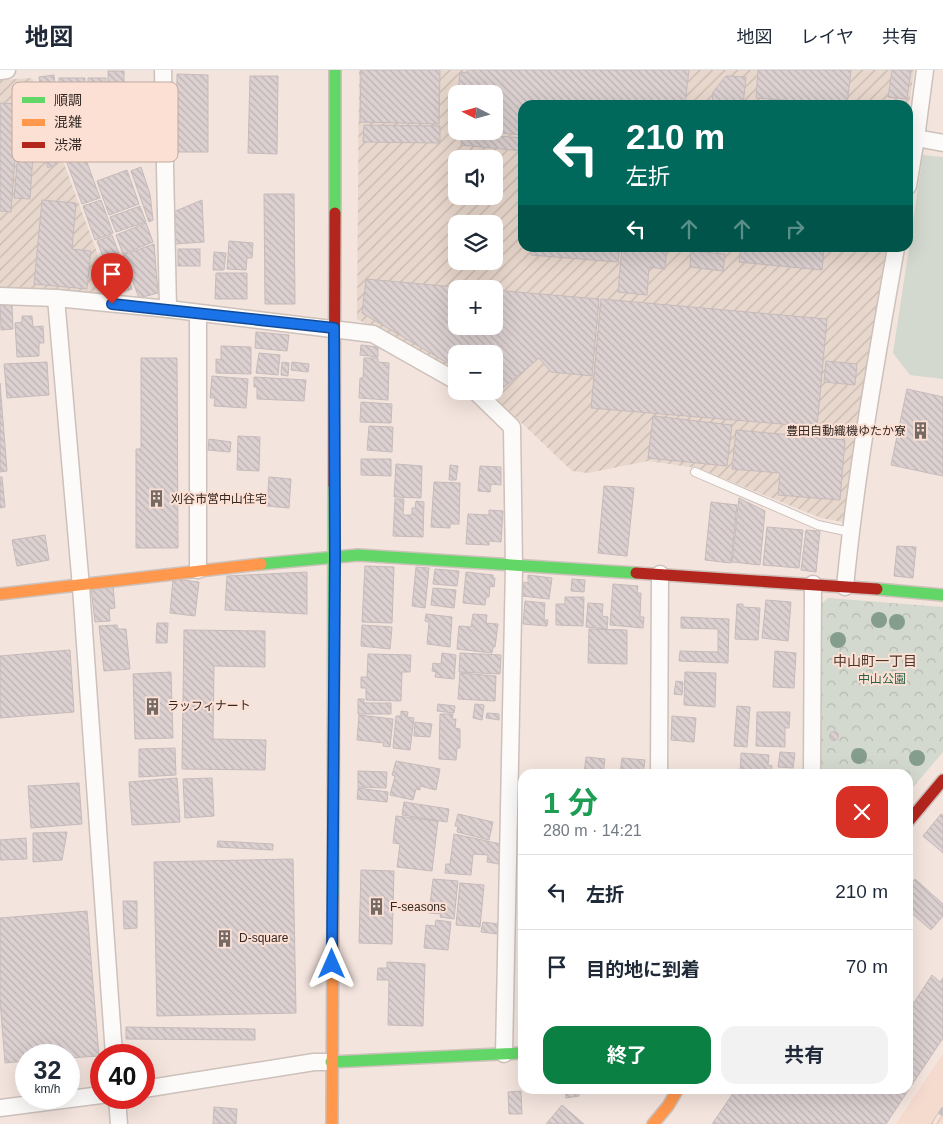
<!DOCTYPE html>
<html lang="ja">
<meta charset="utf-8">
<style>
:root{--surface:#fff;--page:#f2f2f3;--text:#1f2937;--muted:#747a83;--line:#e0e1e3;--accent:#0b8043}
body{margin:0;font-family:Arial,"Noto Sans JP",sans-serif;background:var(--page);color:var(--text);height:100vh;display:flex;flex-direction:column;font-size:19px;white-space:nowrap}
*{box-sizing:border-box;margin:0}
p{font-size:16px;color:var(--muted)}
.icon{flex:none;width:28px;height:28px;fill:none;stroke:currentColor;stroke-width:2;stroke-linecap:round;stroke-linejoin:round}
.map{position:relative;flex:1;overflow:hidden}
.side{position:absolute;left:518px;top:699px;width:395px;height:325px;display:flex;flex-direction:column;background:var(--surface);border-radius:15px;box-shadow:0 5px 20px #0002}
.side>*{flex:none}
.top-card{position:absolute;left:518px;top:30px;width:395px;height:152px;border-radius:15px;box-shadow:0 5px 20px #0002;background:#00695c;color:#fff;overflow:hidden}
.needle{width:32px;rotate:276deg}
.buttons{position:absolute;left:448px;top:15px;display:grid;gap:10px}
.buttons a{display:grid;place-items:center;width:55px;height:55px;border-radius:10px;background:var(--surface);box-shadow:0 5px 20px #0002;font-size:25px}
.speed{position:absolute;left:15px;top:974px;display:flex;gap:10px;font-size:25px;font-weight:700;text-align:center}
.speed>*{display:grid;place-content:center;width:65px;height:65px;border-radius:50%;background:var(--surface);box-shadow:0 5px 20px #0002;line-height:1}
.speed small{font-size:12px;font-weight:400}
.speed .limit{border:8px solid #d22;background:#fff;color:#111}
.pin{position:absolute;display:grid;place-items:center;width:42px;height:42px;color:#fff;margin:-51px -21px;border-radius:50% 50% 50% 0;rotate:-45deg;box-shadow:0 0 5px #0007}
.pin .icon{rotate:45deg}
.me{position:absolute;width:55px;margin:-28px;rotate:0deg;stroke-linejoin:round;filter:drop-shadow(0 0 4px #0008)}
.turn{display:flex;align-items:center;gap:18px;height:105px;padding:0 25px;font-size:22px}
.turn .icon{width:65px;height:65px;stroke-width:2.5}
.turn b{display:block;font-size:35px;line-height:42px}
.lanes{display:flex;align-items:center;height:48px;padding:0 25px;background:#0003;justify-content:center;gap:25px;direction:ltr}
.lanes .off{opacity:.35}
.round{display:grid;place-items:center;flex:none;width:52px;height:52px;border-radius:15px;background:var(--page)}
.head{display:flex;align-items:center;justify-content:space-between;height:85px;padding:0 25px}
h1{font-size:30px;font-weight:700;line-height:38px;color:#1e9e55}
.button{display:flex;gap:10px;margin-top:auto;padding:10px 25px}
.button a{flex:1;height:58px;border-radius:15px;background:var(--accent);color:#fff;font-size:20px;font-weight:700;line-height:58px;text-align:center}
.button a+a{background:var(--page);color:var(--text)}
ul{padding:0;list-style:none}
li{display:flex;align-items:center;gap:15px;height:75px;padding:0 25px;border-top:1px solid var(--line)}
li div{flex:1}
li b{display:block;font-size:19px}
li em{font-style:normal}
header{display:flex;align-items:center;gap:30px;box-sizing:border-box;height:70px;padding:0 25px;background:var(--surface);border-bottom:1px solid var(--line)}
header strong{font-size:24px}
nav{display:flex;gap:28px;margin-inline-start:auto;font-size:18px}
.map>svg:first-child{display:block}
.industrial{fill:url(#industrial-furrows);fill-rule:evenodd}
.built{fill:#f5dace}
.park{fill:url(#park-crowns)}
.pitch{fill:#d3d9ce}
.building{fill:url(#building-back-hatch);stroke:#c6bbbb}
.lines{fill:none;stroke-linecap:round;stroke-linejoin:round}
.lane-casing{stroke:#cdc1bb;stroke-width:10}
.street-casing{stroke:#cdc1bb;stroke-width:19}
.fast-casing{stroke:#cdc1bb;stroke-width:14}
.slow-casing{stroke:#cdc1bb;stroke-width:14}
.jam-casing{stroke:#cdc1bb;stroke-width:14}
.lane{stroke:#fdfbfa;stroke-width:8}
.street{stroke:#fdfbfa;stroke-width:16}
.fast{stroke:#63d668;stroke-width:11}
.slow{stroke:#ff974d;stroke-width:11}
.jam{stroke:#b3261e;stroke-width:11}
.rail-casing{stroke:#c5c1c0;stroke-width:5.5}
.rail{stroke:#fce0d4;stroke-width:4;stroke-dasharray:11;stroke-linecap:butt}
.tree{fill:#859d8c}
.route-casing{stroke:#114b97;stroke-width:12}
.route{stroke:#1a73e8;stroke-width:9}
.labels{text-anchor:middle;dominant-baseline:central;stroke-width:4;stroke-linejoin:round;paint-order:stroke}
.poi-label{font-size:12px;fill:#332824;stroke:#fce0d4;text-anchor:start}
.park-label{font-size:12px;fill:#2b6349;stroke:#fce0d4}
.neighbourhood-label{font-size:14px;fill:#4b362c;stroke:#fce0d4}
.key{fill:#fce0d4;stroke:#c0a99f;stroke-width:1}
.key-label{font-size:14px;fill:#332824}
</style>
<header>
<strong>地図</strong>
<nav><a>地図</a><a>レイヤ</a><a>共有</a></nav>
</header>
<div class="map">
<svg width="943" height="1054" viewBox="0 0 943 1054">
<defs>
<pattern id="industrial-furrows" width="10" height="10" patternUnits="userSpaceOnUse" patternTransform="scale(1.25)"><rect width="10" height="10" fill="#e8d7cc"/><path d="M-1 1l2-2M0 10L10 0M9 11l2-2" fill="none" stroke="#c7b9af"/></pattern>
<pattern id="park-crowns" width="20" height="18" patternUnits="userSpaceOnUse" patternTransform="scale(1.25)"><rect width="20" height="18" fill="#d3d9ce"/><path d="M2 6a3 3 0 1 1 6 0M12 15a3 3 0 1 1 6 0" fill="none" stroke="#b6bab1"/></pattern>
<pattern id="building-back-hatch" width="6" height="6" patternUnits="userSpaceOnUse" patternTransform="scale(1.25)"><rect width="6" height="6" fill="#dcd0d1"/><path d="M-1 5l2 2M0 0l6 6M5-1l2 2" fill="none" stroke="#bdb3b3"/></pattern>
</defs>
<rect width="100%" height="100%" fill="#f3e4dd"/>
<g class="industrial">
<path d="M359,0H914L908,42V35H522V178H886L843,452L821,448L697,398L648,391L588,403L572,401L488,321H494V284H456V301L357,249ZM456,24H494V61H456ZM456,89H494V126H456ZM456,154H494V191H456ZM456,219H494V256H456Z"/>
<path d="M32,8L114,228L55,220L0,218V10Z"/>
</g>
<path class="built" d="M943,984V1054H896Z"/>
<path class="park" d="M828,528L943,537V682L908,723V704H819L822,533Z"/>
<path class="pitch" d="M923,85L943,87V309L910,305L893,283Z"/>
<g class="building">
<path d="M361,0H440L439,54L360,52Z"/>
<path d="M467,0H689L685,35H522V65L479,61H494V24H458L460,2L466,3Z"/>
<path d="M758,0H851L847,35L756,28Z"/>
<path d="M892,0H911L907,29L888,27Z"/>
<rect x="108" y="1" width="16" height="30"/>
<path d="M177,4L208,5V82H176Z"/>
<path d="M54,5L57,34L43,35L39,7Z"/>
<path d="M250,6H278L277,84L248,83Z"/>
<path d="M726,6L746,7L743,35H712L713,22Z"/>
<path d="M59,8H85L84,72L59,71Z"/>
<path d="M88,8H106L105,26L88,25Z"/>
<path d="M0,33L19,34L11,142L0,141Z"/>
<path d="M364,55L440,56V73L363,72Z"/>
<path d="M462,63L522,68V81L461,75Z"/>
<path d="M52,80L57,94L48,98L43,84Z"/>
<path d="M18,83L33,85L30,129L14,128Z"/>
<path d="M84,84L100,128L82,134L66,90Z"/>
<path d="M141,97L150,124L153,150L149,152L131,101Z"/>
<path d="M127,100L139,134L109,145L97,111Z"/>
<path d="M264,124H294L295,234H265Z"/>
<path d="M42,130L76,133L72,179L91,181L87,219L34,214Z"/>
<path d="M101,130L113,163L95,170L83,136Z"/>
<path d="M202,130L204,172L175,174L171,143Z"/>
<path d="M140,136L146,152L116,162L110,147Z"/>
<path d="M146,153L153,172L123,184L116,165Z"/>
<path d="M112,165L132,219L117,224L97,171Z"/>
<path d="M229,171L253,173L252,188H247L246,200L227,199Z"/>
<path d="M154,174L158,223L139,228L123,185Z"/>
<path d="M532,178H620L618,192L531,185Z"/>
<path d="M622,178H667L665,199L649,197L647,225L618,222Z"/>
<path d="M741,178H824L822,200L739,192Z"/>
<rect x="178" y="179" width="22" height="17"/>
<path d="M691,181L725,184L723,201L690,197Z"/>
<path d="M214,182L226,183L224,200H213Z"/>
<path d="M216,203H247V229H215Z"/>
<path d="M366,209L478,219H456V256H494V220L599,229L592,306L551,302L539,288L497,323L494,321V284H456V298L362,243Z"/>
<path d="M601,229L827,249L817,357L591,338Z"/>
<path d="M0,235H12L13,259L1,260Z"/>
<path d="M22,246H32L33,257L43,256L44,273H39V286L17,287L15,253L22,252Z"/>
<path d="M256,262L289,265L287,281L255,278Z"/>
<path d="M361,275L378,277V287L360,285Z"/>
<path d="M221,276L251,277V304L216,303V289L221,290Z"/>
<path d="M259,283L280,285L278,305L256,303Z"/>
<path d="M141,288H177L178,478H136V379H141Z"/>
<path d="M364,288H378V292L389,293L388,330L359,328L360,308H363Z"/>
<path d="M826,291L857,294L855,315L824,312Z"/>
<path d="M47,292L49,325L7,328L4,294Z"/>
<path d="M282,292L289,293L288,306L281,305Z"/>
<path d="M292,292L309,294L308,302L291,300Z"/>
<path d="M212,306L248,309L246,338L214,336L215,328H210Z"/>
<path d="M254,307L306,310L304,331L257,329V317H254Z"/>
<path d="M0,313L7,401L0,402Z"/>
<path d="M907,319L943,327V406L891,395Z"/>
<path d="M361,332L392,334L391,353L360,352Z"/>
<path d="M653,346L732,355L727,396L648,388Z"/>
<path d="M369,356L393,357L392,382L367,380Z"/>
<path d="M736,360L845,370L840,430L778,425L780,403L732,399Z"/>
<path d="M238,366L260,367L259,401L237,400Z"/>
<path d="M209,369L231,372L230,382L208,380Z"/>
<path d="M361,389H391V406L361,405Z"/>
<path d="M396,394L422,396L421,428L394,427Z"/>
<path d="M450,395L458,396L456,410H449Z"/>
<path d="M480,396L501,397V415L491,414L490,422L478,421Z"/>
<path d="M0,407H2L5,437L0,438Z"/>
<path d="M269,407L291,409L289,438L267,436Z"/>
<path d="M434,412L460,413L459,454H450V458L431,457Z"/>
<path d="M604,416L634,418L627,486L598,483Z"/>
<path d="M739,428L765,441L760,495L732,492Z"/>
<path d="M395,429H404L403,445H412V438H415L416,431L424,432L423,467L393,466Z"/>
<path d="M711,432L737,435L731,493L705,490Z"/>
<path d="M489,440L503,441L501,472L489,471V475L466,474L468,444L489,445Z"/>
<path d="M767,457L803,460L799,498L763,495Z"/>
<path d="M806,460L820,461L816,502L801,500Z"/>
<path d="M45,465L49,490L17,496L12,470Z"/>
<path d="M897,476L916,477L913,508L894,506Z"/>
<path d="M365,496L394,497L392,553L362,552Z"/>
<path d="M416,497L429,498L425,538L412,536Z"/>
<path d="M435,499L459,501L457,516L433,514Z"/>
<path d="M307,502V544L225,540L227,506Z"/>
<path d="M466,502L493,505V508H495L494,517L490,516L489,527H486L485,535L463,533Z"/>
<path d="M528,505L552,508L549,529L522,526L524,512L528,513Z"/>
<path d="M173,509L199,512L195,546L170,543Z"/>
<path d="M572,509L585,510L584,522L571,521Z"/>
<path d="M613,514L638,516L637,523H641L640,547H644L643,558L610,555Z"/>
<path d="M113,516L115,538L109,539L110,551L95,552L91,518Z"/>
<path d="M433,518L456,520L454,538L431,535Z"/>
<path d="M565,527H584L583,556L556,555V534H565Z"/>
<path d="M766,530L791,532L788,571L762,568Z"/>
<path d="M525,531L545,533L544,550H548L547,556L523,554Z"/>
<path d="M588,533L603,534L602,546L608,547L607,559L586,557Z"/>
<path d="M737,534H743V537L760,538L758,570L735,569Z"/>
<path d="M426,544L452,547L450,577L427,574L429,552L425,551Z"/>
<path d="M473,544L487,545L486,553L498,554L495,577H493L492,583L457,579L459,556L471,557Z"/>
<path d="M681,547L729,549L728,593L679,591L680,581L718,582V559L681,558Z"/>
<path d="M157,553H168L167,573H156Z"/>
<path d="M117,555L118,559H126L130,599L104,601L99,556Z"/>
<path d="M362,555L392,557L390,579L361,576Z"/>
<path d="M589,559L627,560V594L588,593Z"/>
<path d="M184,560L265,561V597L214,596L213,669L266,670L265,700L182,699Z"/>
<path d="M70,580L74,642L0,648V586Z"/>
<path d="M775,581L796,583L794,618L773,617Z"/>
<path d="M442,583L456,585L454,609L435,607L436,602L432,601L433,593L441,594Z"/>
<path d="M460,583L501,585L500,604L459,602Z"/>
<path d="M368,584L411,585L410,602H402L401,631L366,630V618H361V607H367Z"/>
<path d="M171,602L173,668L135,669L133,604Z"/>
<path d="M685,602L716,603L715,637L684,635Z"/>
<path d="M460,603L496,606L495,631L458,629Z"/>
<path d="M676,611L683,612L682,625L674,624Z"/>
<path d="M358,629H364V633H391V644H358Z"/>
<path d="M438,634L455,636L454,643L437,641Z"/>
<path d="M475,634L484,635L482,650L473,648Z"/>
<path d="M737,636L750,637L747,677L734,676Z"/>
<path d="M401,641L408,642L407,647L414,648L410,680L393,678L396,646H401Z"/>
<path d="M757,642H790L789,658H785V677L756,676Z"/>
<path d="M487,643L499,644V650L486,648Z"/>
<path d="M440,644H453L452,649H456L455,658L460,659V678H457L456,690L439,689Z"/>
<path d="M359,645L393,649L390,677L383,676L384,673L357,670Z"/>
<path d="M672,646L696,648L694,672L671,670Z"/>
<path d="M415,652L432,654L430,667L414,666Z"/>
<circle cx="834" cy="666" r="4.5"/>
<path d="M175,678L176,705L139,707V679Z"/>
<path d="M780,682L795,683L793,698L778,697Z"/>
<path d="M741,683L769,685L768,695L772,696L771,704H740Z"/>
<path d="M586,687L605,689L603,704H584Z"/>
<path d="M622,688L645,690L643,704H620Z"/>
<path d="M396,691L440,699L436,720L420,716V720L416,719L413,730L390,725L395,706L392,705Z"/>
<path d="M358,701L387,702L386,718L358,717Z"/>
<path d="M177,708L180,752L132,755L129,712Z"/>
<path d="M212,708L214,746L185,748L183,709Z"/>
<path d="M79,713L82,754L31,758L28,716Z"/>
<path d="M358,718L388,722L387,732L357,729Z"/>
<path d="M404,732L449,739L447,752L402,745Z"/>
<path d="M458,744L493,752L489,770L457,762L458,756H455Z"/>
<path d="M941,744L943,745V783L923,766Z"/>
<path d="M396,746L438,751L432,801L397,797L400,774L393,773Z"/>
<path d="M67,762L62,790L33,792V763Z"/>
<path d="M454,764L501,774L499,794L487,792L488,785L473,784L471,805L445,803L446,794H450Z"/>
<path d="M26,768L27,789L0,790V770Z"/>
<path d="M218,771L273,774V780L217,777Z"/>
<path d="M293,789L296,943L157,946L154,792Z"/>
<path d="M361,800L394,801L392,874L359,873Z"/>
<path d="M433,809L458,811L454,849L440,847L441,844L429,843Z"/>
<path d="M915,809L943,834V846L931,860L908,840V818Z"/>
<path d="M460,813L484,815L480,857L456,855Z"/>
<path d="M123,831H137V858L124,859Z"/>
<path d="M87,841L99,986L69,988V985H26V991L5,993L0,930V848Z"/>
<path d="M436,850L451,852L448,880L424,878L426,855L435,856Z"/>
<path d="M483,852L498,854L497,864L481,862Z"/>
<path d="M387,892L425,894L423,956L388,955L389,910H377L378,898H387Z"/>
<path d="M932,905L940,912L943,908V968L886,1054H712L736,1019H908V936L913,934Z"/>
<path d="M126,957L255,959V970L126,969Z"/>
<path d="M565,1019H578L579,1026L566,1028Z"/>
<path d="M521,1021L522,1044H509L508,1022Z"/>
<path d="M562,1035L584,1054H546Z"/>
<path d="M214,1037L237,1039L236,1054H213Z"/>
</g>
<g class="lines">
<defs>
<path id="lane" d="M695,402L818,455L850,462"/>
<g id="street">
<path d="M163,0L168,239"/>
<path d="M0,1L7,0"/>
<path d="M916,68L943,73"/>
<path d="M908,116L916,68L925,0"/>
<path d="M0,226L56,228L168,239L373,264L456,311"/>
<path d="M56,228L81,517L114,985"/>
<path d="M475,321L512,357L514,496L504,984"/>
<path d="M198,500V243"/>
<path d="M845,517C856,403 876,290 896,178"/>
<path d="M659,704L660,504"/>
<path d="M812,704L813,514"/>
<path d="M144,1019L314,992H331"/>
<path d="M117,1028L119,1054"/>
<path d="M0,1038L101,1025"/>
</g>
<g id="fast">
<path d="M335,143V0"/>
<path d="M261,494L358,485L636,503"/>
<path d="M877,519L943,525"/>
<path d="M333,826L334,415"/>
<path d="M331,992L522,983"/>
</g>
<g id="slow">
<path d="M0,524L261,494"/>
<path d="M332,1054L333,826"/>
<path d="M653,1054L668,1036L678,1019"/>
</g>
<g id="jam">
<path d="M334,415L335,143"/>
<path d="M636,503L877,519"/>
<path d="M908,752L943,710"/>
</g>
</defs>
<use href="#lane" class="lane-casing"/>
<use href="#street" class="street-casing"/>
<use href="#fast" class="fast-casing"/>
<use href="#slow" class="slow-casing"/>
<use href="#jam" class="jam-casing"/>
<use href="#lane" class="lane"/>
<use href="#street" class="street"/>
<use href="#fast" class="fast"/>
<use href="#slow" class="slow"/>
<use href="#jam" class="jam"/>
<defs>
<path id="rail" d="M934,1054L943,1040"/>
</defs>
<use href="#rail" class="rail-casing"/>
<use href="#rail" class="rail"/>
</g>
<g class="tree">
<circle cx="879" cy="550" r="8"/>
<circle cx="897" cy="552" r="8"/>
<circle cx="838" cy="570" r="8"/>
<circle cx="859" cy="686" r="8"/>
<circle cx="917" cy="688" r="8"/>
</g>
<g class="lines">
<defs>
<path id="route" d="M112,234L334,258L335,486L332,894"/>
</defs>
<use href="#route" class="route-casing"/>
<use href="#route" class="route"/>
</g>
<defs>
<symbol id="building-bare" viewBox="-9 -9 18 18"><path d="M-4-6H4V6H1V3H-1V6H-4ZM-2.5-4.3h1.7v1.8h-1.7ZM.8-4.3h1.7v1.8H.8ZM-2.5-1h1.7V.8h-1.7ZM.8-1h1.7V.8H.8Z" fill="#766a65" stroke="#fce0d4" stroke-width="2.5" paint-order="stroke"/></symbol>
</defs>
<g fill-rule="evenodd">
<use href="#building-bare" x="908" y="348" width="25" height="25"/>
<use href="#building-bare" x="144" y="416" width="25" height="25"/>
<use href="#building-bare" x="140" y="624" width="25" height="25"/>
<use href="#building-bare" x="364" y="824" width="25" height="25"/>
<use href="#building-bare" x="212" y="856" width="25" height="25"/>
</g>
<g class="labels">
<g class="poi-label">
<text x="906" y="361" text-anchor="end">豊田自動織機ゆたか寮</text>
<text x="171" y="429">刈谷市営中山住宅</text>
<text x="167" y="636">ラッフィナート</text>
<text x="390" y="837">F-seasons</text>
<text x="239" y="868">D-square</text>
</g>
<g class="park-label">
<text x="882" y="609">中山公園</text>
</g>
<g class="neighbourhood-label">
<text x="875" y="591">中山町一丁目</text>
</g>
</g>
<rect x="12" y="12" width="166" height="80" rx="8" class="key"/>
<rect x="22" y="27" width="23" height="6" fill="#63d668"/>
<rect x="22" y="49" width="23" height="7" fill="#ff974d"/>
<rect x="22" y="72" width="23" height="6" fill="#b3261e"/>
<g class="key-label">
<text x="54" y="35">順調</text>
<text x="54" y="57">混雑</text>
<text x="54" y="80">渋滞</text>
</g>
</svg>
<div class="buttons">
<a><svg class="needle" viewBox="-14 -14 28 28"><path d="M0-13l5 13h-10z" fill="#e53935"/><path d="M0 13l5-13h-10z" fill="#747a83"/></svg></a>
<a><svg class="icon" aria-label="sound" viewBox="0 0 24 24"><path d="M4 9h4l5-4v14l-5-4H4zM17 9q2 3 0 6"/></svg></a>
<a><svg class="icon" aria-label="layers" viewBox="0 0 24 24"><path d="M12 4l9 5-9 5-9-5zM3 14l9 5 9-5"/></svg></a>
<a>+</a>
<a>−</a>
</div>
<div class="speed"><div>32<small>km/h</small></div><div class="limit">40</div></div>
<div class="pin" style="left:112px;top:234px;background:#d93025"><svg class="icon" aria-label="arrive" viewBox="0 0 24 24"><path d="M6 21V4h12l-3 4 3 4H6"/></svg></div>
<svg class="me" style="left:332px;top:894px" viewBox="-20 -20 40 40"><path d="M0-17L14 15 0 8-14 15z" fill="#1a73e8" stroke="#fff" stroke-width="4"/></svg>
<div class="top-card">
<div class="turn"><svg class="icon" aria-label="left" viewBox="0 0 24 24"><path d="M17 20v-9H6M10 6l-5 5 5 5"/></svg><div><b>210 m</b>左折</div></div>
<div class="lanes"><svg class="icon" aria-label="left" viewBox="0 0 24 24"><path d="M17 20v-9H6M10 6l-5 5 5 5"/></svg><svg class="icon off" aria-label="ahead" viewBox="0 0 24 24"><path d="M12 20V5M6 11l6-6 6 6"/></svg><svg class="icon off" aria-label="ahead" viewBox="0 0 24 24"><path d="M12 20V5M6 11l6-6 6 6"/></svg><svg class="icon off" aria-label="right" viewBox="0 0 24 24"><path d="M7 20v-9h11M14 6l5 5-5 5"/></svg></div>
</div>
<section class="side">
<div class="head"><div><h1>1 分</h1><p>280 m · 14:21</p></div><a class="round" style="background:#d93025;color:#fff"><svg class="icon" aria-label="close" viewBox="0 0 24 24"><path d="M6 6l12 12M18 6L6 18"/></svg></a></div>
<ul>
<li><svg class="icon" aria-label="left" viewBox="0 0 24 24"><path d="M17 20v-9H6M10 6l-5 5 5 5"/></svg><div><b>左折</b></div><em>210 m</em></li>
<li><svg class="icon" aria-label="arrive" viewBox="0 0 24 24"><path d="M6 21V4h12l-3 4 3 4H6"/></svg><div><b>目的地に到着</b></div><em>70 m</em></li>
</ul>
<div class="button"><a>終了</a><a>共有</a></div>
</section>
</div>
